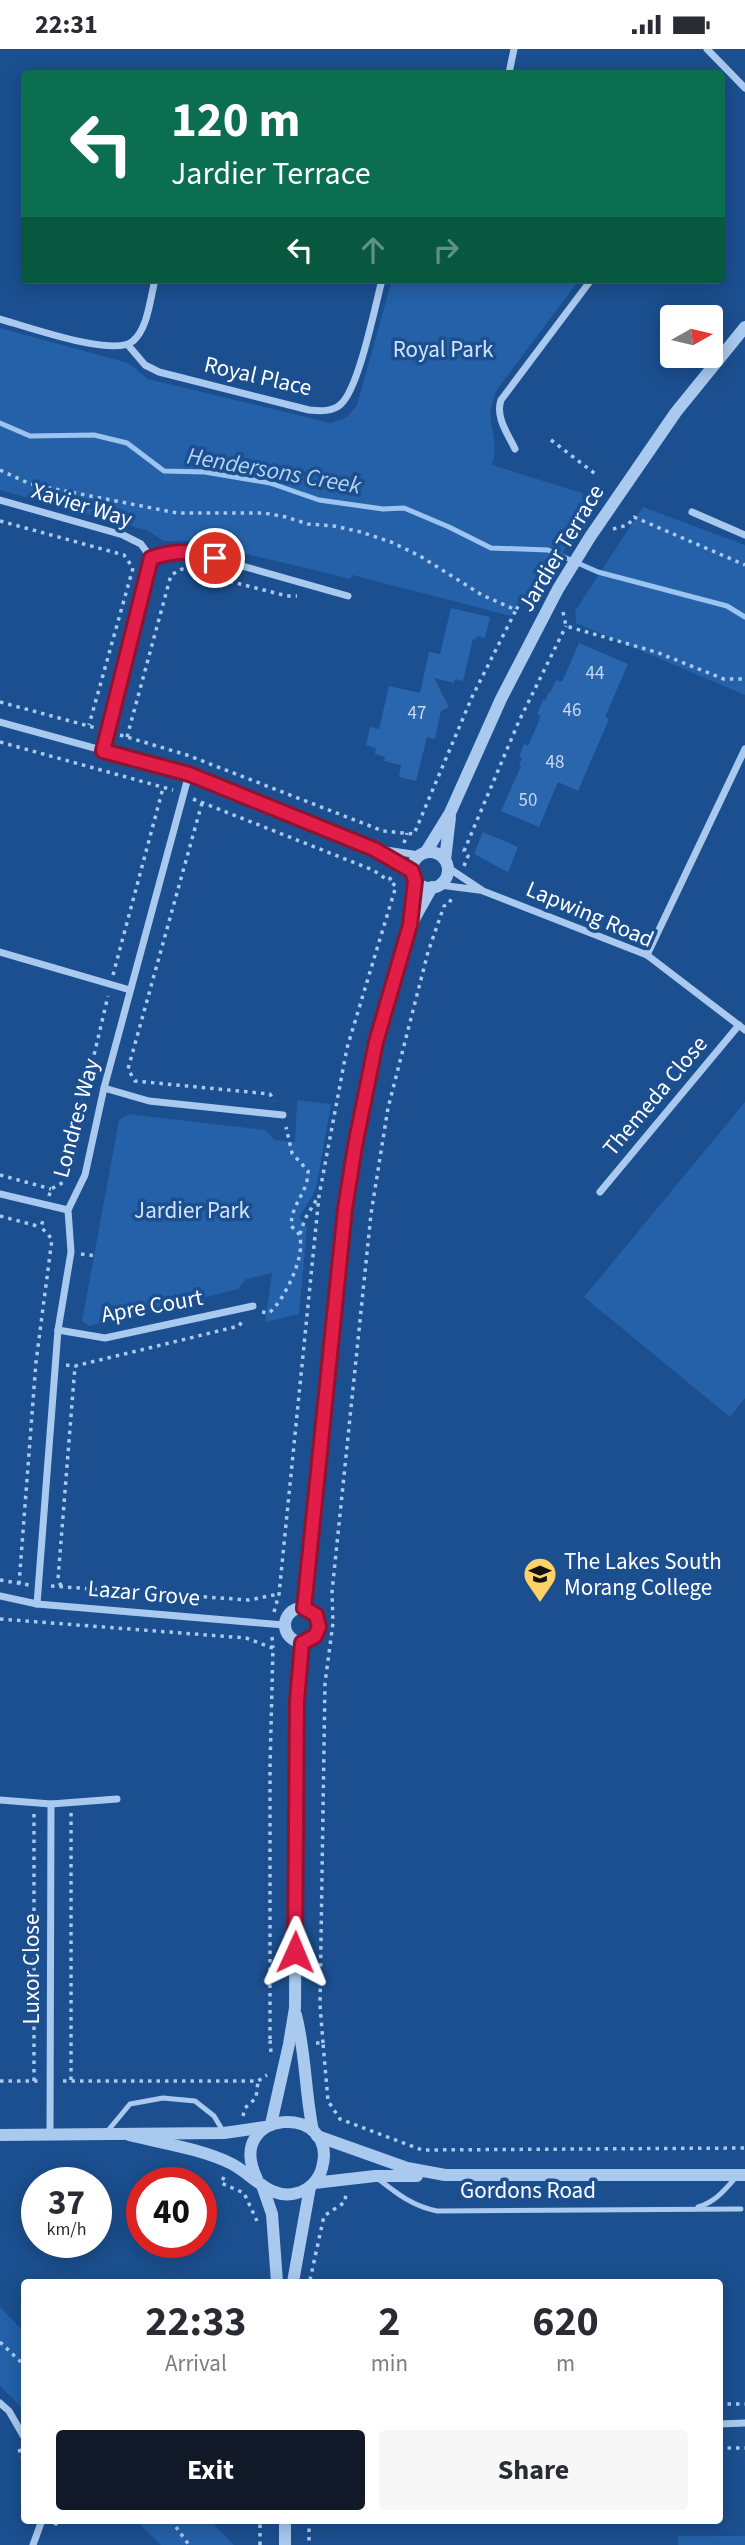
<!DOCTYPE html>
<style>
:root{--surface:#fff;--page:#f7f7f7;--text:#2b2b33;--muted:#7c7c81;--accent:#111827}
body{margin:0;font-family:"Source Sans 3",sans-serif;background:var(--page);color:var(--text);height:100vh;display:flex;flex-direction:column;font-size:26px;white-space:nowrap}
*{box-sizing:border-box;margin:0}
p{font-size:23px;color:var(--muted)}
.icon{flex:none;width:38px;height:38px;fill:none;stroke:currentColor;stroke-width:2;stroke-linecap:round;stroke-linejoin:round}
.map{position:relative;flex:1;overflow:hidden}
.side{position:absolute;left:21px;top:2230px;width:702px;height:245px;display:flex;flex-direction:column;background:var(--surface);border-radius:7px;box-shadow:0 4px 18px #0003}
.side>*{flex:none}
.guide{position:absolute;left:21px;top:21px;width:704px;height:214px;border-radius:7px;box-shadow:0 4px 18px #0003;background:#0b6e4f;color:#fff;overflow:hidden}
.needle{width:46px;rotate:82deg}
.controls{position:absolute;left:660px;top:256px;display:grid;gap:14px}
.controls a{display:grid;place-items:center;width:63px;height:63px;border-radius:7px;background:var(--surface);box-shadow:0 4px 18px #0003;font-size:35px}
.speed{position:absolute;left:21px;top:2118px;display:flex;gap:14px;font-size:35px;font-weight:700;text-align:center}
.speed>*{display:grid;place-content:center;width:91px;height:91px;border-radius:50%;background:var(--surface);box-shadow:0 4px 18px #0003;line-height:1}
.speed small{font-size:18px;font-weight:400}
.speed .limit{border:10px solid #d22;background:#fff;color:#111}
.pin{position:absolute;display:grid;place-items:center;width:60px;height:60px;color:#fff;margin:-30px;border:4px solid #fff;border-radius:50%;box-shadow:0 2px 7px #0007}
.me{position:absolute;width:77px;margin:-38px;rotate:1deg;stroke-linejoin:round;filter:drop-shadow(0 0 5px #0008)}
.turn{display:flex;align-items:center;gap:24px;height:147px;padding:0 35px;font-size:32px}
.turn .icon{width:91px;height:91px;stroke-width:2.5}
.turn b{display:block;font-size:49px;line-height:60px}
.lanes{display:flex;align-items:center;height:66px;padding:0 35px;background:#0003;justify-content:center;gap:35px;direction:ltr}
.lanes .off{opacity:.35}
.eta{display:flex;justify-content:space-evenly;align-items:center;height:119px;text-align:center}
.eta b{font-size:42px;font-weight:700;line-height:49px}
.primary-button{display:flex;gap:14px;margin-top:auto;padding:14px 35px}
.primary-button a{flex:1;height:80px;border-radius:7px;background:var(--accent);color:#fff;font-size:28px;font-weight:700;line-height:80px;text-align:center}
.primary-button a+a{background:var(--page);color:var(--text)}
.status{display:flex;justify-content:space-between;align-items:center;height:49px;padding:0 35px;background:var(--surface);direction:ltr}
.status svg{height:19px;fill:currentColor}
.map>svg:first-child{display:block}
.green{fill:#2461a8}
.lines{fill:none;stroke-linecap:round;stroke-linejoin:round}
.stream{stroke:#9cc4f0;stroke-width:5}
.building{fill:#2a66ad}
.path{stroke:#a9c9ee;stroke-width:3.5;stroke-dasharray:3.5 5;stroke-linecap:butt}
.service{stroke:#a9c9ee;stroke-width:5}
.minor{stroke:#a9c9ee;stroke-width:7}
.tertiary{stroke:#a9c9ee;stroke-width:12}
.route-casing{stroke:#92132f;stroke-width:18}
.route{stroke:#e11d48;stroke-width:12}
.labels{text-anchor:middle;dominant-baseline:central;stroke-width:7;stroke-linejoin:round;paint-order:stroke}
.number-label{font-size:19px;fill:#cad9ea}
.park-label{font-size:23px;fill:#cfe3fa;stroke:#1b4f8f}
.street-label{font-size:23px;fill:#fff;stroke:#1b4f8f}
.poi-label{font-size:23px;fill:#fff;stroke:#1b4f8f;text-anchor:start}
.water-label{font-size:24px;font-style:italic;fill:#b5d3f5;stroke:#1b4f8f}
</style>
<div class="status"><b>22:31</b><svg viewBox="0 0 49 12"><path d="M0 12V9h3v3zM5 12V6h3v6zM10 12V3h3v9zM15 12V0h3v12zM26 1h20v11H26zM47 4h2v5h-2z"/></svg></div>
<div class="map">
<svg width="745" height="2496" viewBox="0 0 745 2496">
<rect width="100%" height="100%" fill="#1b4f8f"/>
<g class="green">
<path d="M392,231H579L498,339C480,374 502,385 492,416L582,444L585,467L538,545L519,552L511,567L352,526L351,530L193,492H164L146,481L0,441V279L128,314L148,330L331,374L347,368L357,356Z"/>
<path d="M643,458L745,496V646L576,574L575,562Z"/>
<path d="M297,1051L331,1055L317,1134L313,1146L299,1168L307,1179L299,1265L265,1273L272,1224L246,1230L238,1240L89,1277L82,1272L119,1071L128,1065L265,1081L275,1091L295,1093Z"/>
<path d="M745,1053V1349L730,1368L584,1248Z"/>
<path d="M0,2258L24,2283V2361L0,2337Z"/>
<path d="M135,2471H210L234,2496H161Z"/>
<rect x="678" y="2487" width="67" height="9"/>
</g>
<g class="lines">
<path class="stream" d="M0,374L30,387L94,386L127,394L164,422L205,423L270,434L319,451L383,460L404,459L449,478L491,499L548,501L598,523L727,557L745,568"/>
</g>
<g class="building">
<path d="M451,559L490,568L485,589L477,587L476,590H473L463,632L455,630L454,634L434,629L449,658L441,662L435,690L427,688L416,732L399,728L401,716L384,712L385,708L375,705L376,699L366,696L370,678L379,680L389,637L420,644L429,603L440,605Z"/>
<path d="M579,594L628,615L605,668L609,670L578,742L558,733L539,778L501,762L521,717L519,716L522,709L519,708L524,695L528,697L539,672L540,666L537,665L543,651H545L549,643L550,644L556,631L562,633Z"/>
<path d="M483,783L518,798L508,823L474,805Z"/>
</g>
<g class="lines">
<g class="path">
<path d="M551,391L598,427"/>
<path d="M0,421L28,434L50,439L177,464H264L286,468L308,475L334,477L361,483L391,493L420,507L482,546L516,561L520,554L539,547"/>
<path d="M0,472L124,506L133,519L89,676"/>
<path d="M613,480L628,476L634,468L745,516"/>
<path d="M563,563L566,577L656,603L724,630H745"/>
<path d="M0,653L96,679"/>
<path d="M120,686L187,706L383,782L414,785L472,648L516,561"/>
<path d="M127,688L171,526L182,520L287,547H297"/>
<path d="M0,693L173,741"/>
<path d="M193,750L373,821L389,832"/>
<path d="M202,754L128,1020L135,1032L270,1045L274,1052"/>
<path d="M404,794L407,784"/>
<path d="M464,817L468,807L464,802L519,672L566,577"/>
<path d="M113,926L163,739"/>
<path d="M0,1126L51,1140"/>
<path d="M49,1147L51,1140L64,1133L108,947"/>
<path d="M0,1167L41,1178"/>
<path d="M300,1185L305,1170L318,1148"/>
<path d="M81,1205L97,1207"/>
<path d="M262,1263L269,1264C284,1252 307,1205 299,1186C298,1182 294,1180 291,1177C292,1152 308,1145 308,1122L292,1104L286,1078"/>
<path d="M66,1316L75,1317L239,1277L243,1271"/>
<path d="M0,1531L29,1536"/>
<path d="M19,1535L36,1313L52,1190L41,1178L44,1168"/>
<path d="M51,1537L249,1551L279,1545"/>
<path d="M61,1537L58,1530L75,1317"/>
<path d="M274,1563L279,1545L319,1147L347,999L396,837L389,832L393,824"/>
<path d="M0,1570L246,1589L273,1599L270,1718V1993"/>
<path d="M272,1588L273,1599"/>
<path d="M71,1764V2032"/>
<path d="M316,1994H323L328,2052L340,2070L422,2101L745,2099"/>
<path d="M323,1994L320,1956L325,1634L333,1574L332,1543L371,1165L388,1059L428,903L444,857L449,855L451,850"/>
<path d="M271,2003L270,1993H277"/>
<path d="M0,2032H38"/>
<path d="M34,2032V1764"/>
<path d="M63,2032H258L267,2026"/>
<path d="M243,2067L245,2059L256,2049L258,2032"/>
<path d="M224,2128L221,2134L244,2144L257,2172"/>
<path d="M310,2231L324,2167L345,2153L346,2143"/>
<path d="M0,2293L24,2316"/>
<path d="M719,2355H745"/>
<path d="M719,2399H745"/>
<path d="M19,2400L24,2413"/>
<path d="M171,2471L189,2496"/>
<path d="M309,2471V2496"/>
<path d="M54,2474L56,2475L62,2471"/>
<path d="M260,2496V2471"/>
</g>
<g class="service">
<path d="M106,2084L130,2055L163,2049L195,2052L214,2067L223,2082"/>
<path d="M377,2129C396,2144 412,2157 437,2162L741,2160"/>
<path d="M698,2158C715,2153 724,2142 736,2128"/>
</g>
<g class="minor">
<path d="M707,0L745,39"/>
<path d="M509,24L514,0"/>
<path d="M0,270C25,277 115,309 133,292C148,279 150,250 155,231"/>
<path d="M128,296L145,316L159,323L309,361C320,362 333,363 341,355C359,339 375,257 382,231"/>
<path d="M515,400C508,385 495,368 501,351L591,231"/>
<path d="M0,451L123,486L141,495L151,509L171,503L189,502L348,547"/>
<path d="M692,463L745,486"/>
<path d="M0,673L189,725L374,800L412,822"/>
<path d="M103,702L151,509"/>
<path d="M379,800L419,806"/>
<path d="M447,818L483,842L647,906L745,981"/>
<path d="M440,836L479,841"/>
<path d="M0,903L130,941"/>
<path d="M647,906L745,700"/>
<path d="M104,1039L149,1052L283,1066"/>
<path d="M600,1143L739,976"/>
<path d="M0,1145L68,1161"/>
<path d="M58,1281L105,1289L253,1257"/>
<path d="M0,1547L37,1555L284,1576"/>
<path d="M37,1555L58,1281L71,1203L68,1161L85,1126L104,1039L189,725"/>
<path d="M0,1751L51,1755L117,1750"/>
<path d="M50,2086L51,1755"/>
<path d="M0,2354L9,2362L24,2388"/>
<path d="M719,2375L745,2374"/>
<path d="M33,2496L42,2471"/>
</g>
<g class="tertiary">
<path d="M426,803L450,764L501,650L558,540L590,488L676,363L745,278"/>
<circle cx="430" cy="821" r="18"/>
<path d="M445,811L450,768"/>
<path d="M414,870L432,838"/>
<circle cx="302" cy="1576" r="17"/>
<path d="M304,1559L345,1160L355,1097L376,993L410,876L415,832"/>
<path d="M296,1966C306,2005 305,2044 313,2082"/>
<path d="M271,2075L289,1995L295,1959L297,1652L302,1594"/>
<path d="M0,2086L224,2084L265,2078"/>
<path d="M129,2086C161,2094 203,2100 232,2115C253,2126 271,2152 297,2144C309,2141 319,2131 322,2119C340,2053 222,2059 257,2130"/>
<path d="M317,2087L407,2119L445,2126H745"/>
<path d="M314,2134L375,2127H417"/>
<path d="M262,2136L272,2165L277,2233"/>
<path d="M293,2233L310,2138"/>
<path d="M285,2471V2496"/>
</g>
</g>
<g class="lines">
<defs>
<path id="route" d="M215,509C189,501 177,501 151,509L103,702L189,725L374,800L412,822L415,832L410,876L376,993L355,1097L345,1160L304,1559L316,1566L319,1578L315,1587L302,1594L297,1652L295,1903"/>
</defs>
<use href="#route" class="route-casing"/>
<use href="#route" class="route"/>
</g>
<defs>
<symbol id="school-pin" viewBox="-11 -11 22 30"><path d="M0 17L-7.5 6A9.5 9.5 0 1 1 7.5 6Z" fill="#ffd166" stroke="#1b4f8f"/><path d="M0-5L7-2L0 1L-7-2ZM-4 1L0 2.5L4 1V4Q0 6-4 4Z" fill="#111"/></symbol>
</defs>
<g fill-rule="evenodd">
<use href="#school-pin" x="521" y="1506" width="38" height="52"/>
</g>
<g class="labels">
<g class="number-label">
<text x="595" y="624">44</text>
<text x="572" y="661">46</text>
<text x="417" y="664">47</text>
<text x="555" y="713">48</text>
<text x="528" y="751">50</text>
</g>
<g class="park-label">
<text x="443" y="300">Royal Park</text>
<text x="192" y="1161">Jardier Park</text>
</g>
<g class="street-label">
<text transform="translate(258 327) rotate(13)">Royal Place</text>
<text transform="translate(82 456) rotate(17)">Xavier Way</text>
<text transform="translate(561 499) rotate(-59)">Jardier Terrace</text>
<text transform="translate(590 865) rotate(23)">Lapwing Road</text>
<text transform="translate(655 1047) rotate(-50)">Themeda Close</text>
<text transform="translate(76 1069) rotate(-75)">Londres Way</text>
<text transform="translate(152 1257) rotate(-10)">Apre Court</text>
<text transform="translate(144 1544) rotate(5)">Lazar Grove</text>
<text transform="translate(31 1920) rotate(-90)">Luxor Close</text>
<text x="528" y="2141">Gordons Road</text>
</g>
<g class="poi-label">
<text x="564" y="1512">The Lakes South<tspan x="564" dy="26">Morang College</tspan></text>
</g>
<g class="water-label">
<text transform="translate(274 422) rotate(10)">Hendersons Creek</text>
</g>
</g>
</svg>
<div class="controls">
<a><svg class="needle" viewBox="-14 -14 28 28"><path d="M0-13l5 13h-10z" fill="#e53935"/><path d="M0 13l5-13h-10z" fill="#7c7c81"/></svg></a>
</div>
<div class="speed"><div>37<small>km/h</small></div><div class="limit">40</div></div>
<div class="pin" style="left:215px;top:509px;background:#d93025"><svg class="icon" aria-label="arrive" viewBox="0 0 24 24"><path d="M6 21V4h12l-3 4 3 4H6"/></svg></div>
<svg class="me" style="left:295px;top:1903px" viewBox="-20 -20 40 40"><path d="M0-17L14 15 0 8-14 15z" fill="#e11d48" stroke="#fff" stroke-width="4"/></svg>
<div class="guide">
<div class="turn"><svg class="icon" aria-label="left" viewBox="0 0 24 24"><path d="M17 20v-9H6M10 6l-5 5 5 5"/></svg><div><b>120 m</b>Jardier Terrace</div></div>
<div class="lanes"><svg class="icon" aria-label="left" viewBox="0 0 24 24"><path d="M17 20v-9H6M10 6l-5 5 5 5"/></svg><svg class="icon off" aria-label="ahead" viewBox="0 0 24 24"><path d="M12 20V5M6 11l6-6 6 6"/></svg><svg class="icon off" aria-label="right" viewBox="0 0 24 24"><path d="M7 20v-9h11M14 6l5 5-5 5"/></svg></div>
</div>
<section class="side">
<div class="eta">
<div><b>22:33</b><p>Arrival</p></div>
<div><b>2</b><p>min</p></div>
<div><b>620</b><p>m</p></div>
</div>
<div class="primary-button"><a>Exit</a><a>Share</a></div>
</section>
</div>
